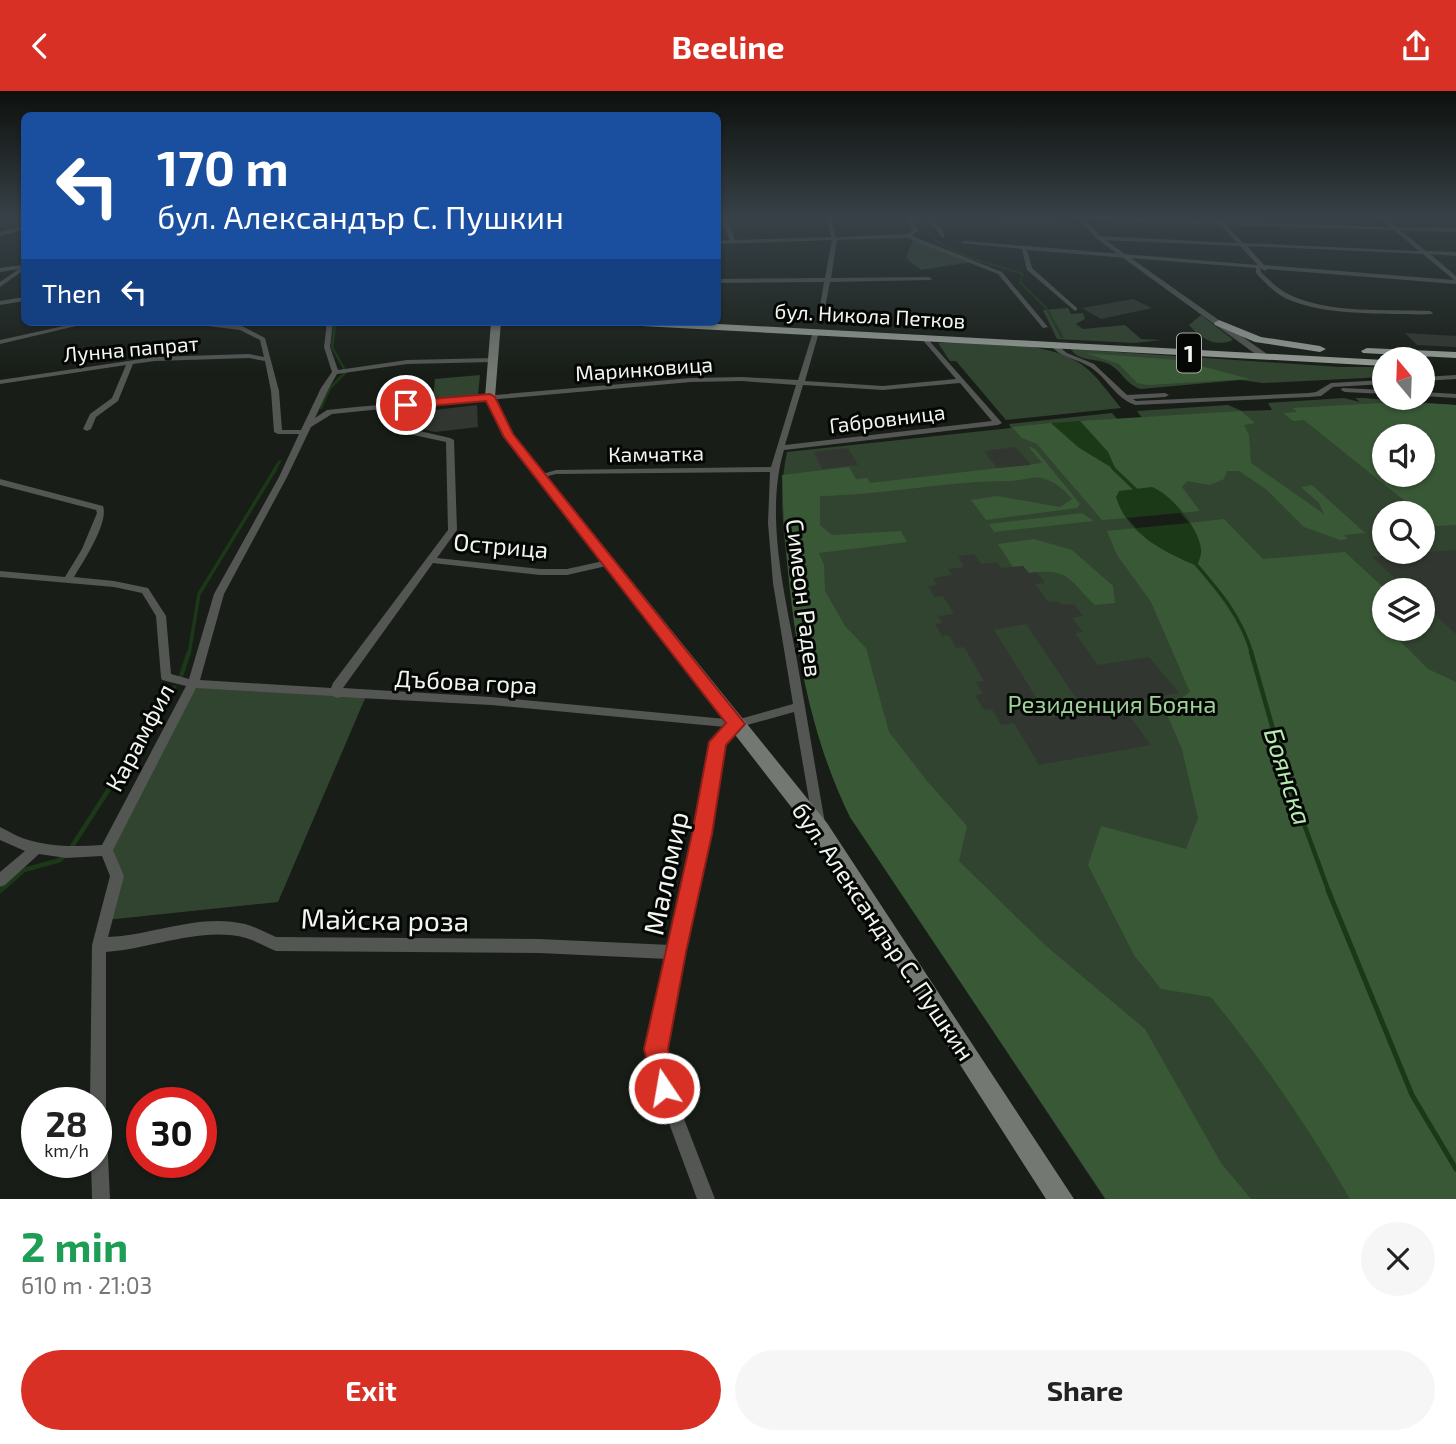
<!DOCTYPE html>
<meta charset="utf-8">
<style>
:root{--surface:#fff;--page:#f6f6f6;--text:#222;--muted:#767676;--accent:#d93025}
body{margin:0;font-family:"Exo 2",sans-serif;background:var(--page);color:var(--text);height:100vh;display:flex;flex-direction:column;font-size:26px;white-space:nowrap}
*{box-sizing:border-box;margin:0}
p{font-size:23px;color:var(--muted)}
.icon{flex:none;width:38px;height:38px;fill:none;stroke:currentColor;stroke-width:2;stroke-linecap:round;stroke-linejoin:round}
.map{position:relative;height:1108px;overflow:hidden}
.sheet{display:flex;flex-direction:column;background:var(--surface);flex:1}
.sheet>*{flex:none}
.banner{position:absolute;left:21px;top:21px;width:700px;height:214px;border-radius:10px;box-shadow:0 2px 5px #0004;background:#1a4fa0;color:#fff;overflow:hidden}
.needle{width:46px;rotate:341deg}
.tools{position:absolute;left:1372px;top:256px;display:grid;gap:14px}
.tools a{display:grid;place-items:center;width:63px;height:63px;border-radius:50%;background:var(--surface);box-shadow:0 2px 5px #0004;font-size:35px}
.speed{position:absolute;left:21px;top:996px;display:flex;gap:14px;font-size:35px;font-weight:700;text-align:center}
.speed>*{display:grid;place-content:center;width:91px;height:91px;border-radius:50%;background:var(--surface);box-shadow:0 2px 5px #0004;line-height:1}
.speed small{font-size:18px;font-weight:400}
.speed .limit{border:10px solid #d22;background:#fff;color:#111}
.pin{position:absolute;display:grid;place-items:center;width:60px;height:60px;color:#fff;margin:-30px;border:4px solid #fff;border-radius:50%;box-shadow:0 2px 7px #0007}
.me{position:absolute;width:77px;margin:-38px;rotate:348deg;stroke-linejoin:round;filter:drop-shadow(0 0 5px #0008)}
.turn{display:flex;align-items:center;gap:24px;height:147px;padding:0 21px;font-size:32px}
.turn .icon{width:91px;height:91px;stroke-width:2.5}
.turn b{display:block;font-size:49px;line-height:60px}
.then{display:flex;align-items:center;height:66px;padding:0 21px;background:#0003;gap:14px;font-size:26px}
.round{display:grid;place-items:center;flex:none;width:74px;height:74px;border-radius:37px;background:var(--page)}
.overview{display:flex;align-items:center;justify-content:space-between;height:119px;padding:0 21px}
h1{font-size:42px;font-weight:700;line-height:52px;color:#1e9e55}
.action{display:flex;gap:14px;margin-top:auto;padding:14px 21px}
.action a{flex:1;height:80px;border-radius:42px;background:var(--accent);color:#fff;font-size:28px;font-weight:700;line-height:80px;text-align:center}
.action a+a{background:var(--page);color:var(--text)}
header{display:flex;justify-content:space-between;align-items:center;height:91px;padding:0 21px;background:var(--accent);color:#fff;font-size:32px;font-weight:700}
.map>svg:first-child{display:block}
.green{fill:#31442f;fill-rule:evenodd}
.forest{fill:#395936;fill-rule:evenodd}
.water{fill:#1b3917}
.pier{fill:#181e17}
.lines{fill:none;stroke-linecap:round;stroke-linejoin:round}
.stream-far4{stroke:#1b3917;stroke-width:2}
.stream-far3{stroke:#1b3917;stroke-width:2.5}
.stream-far2{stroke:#1b3917;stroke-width:3.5}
.stream-far1{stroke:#1b3917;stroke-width:4.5}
.stream{stroke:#1b3917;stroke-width:5}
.building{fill:#313730;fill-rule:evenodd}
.minor{fill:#535653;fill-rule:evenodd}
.tertiary{fill:#535653;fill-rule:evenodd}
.secondary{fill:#737872;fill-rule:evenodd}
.trunk{fill:#969d95;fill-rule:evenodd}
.route{fill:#d93025;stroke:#8d1f18;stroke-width:2}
.labels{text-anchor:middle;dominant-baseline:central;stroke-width:6;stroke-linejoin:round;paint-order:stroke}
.far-street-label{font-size:21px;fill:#f2f6f1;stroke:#050705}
.shield{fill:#050705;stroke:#abaeaa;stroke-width:2}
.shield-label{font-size:23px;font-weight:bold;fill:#f2f6f1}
.street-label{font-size:24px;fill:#f2f6f1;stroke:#050705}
.park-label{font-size:24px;fill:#9ed298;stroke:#050705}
.water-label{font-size:26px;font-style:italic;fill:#b5eaaf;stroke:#050705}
.near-street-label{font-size:28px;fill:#f2f6f1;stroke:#050705}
</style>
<header><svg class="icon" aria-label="back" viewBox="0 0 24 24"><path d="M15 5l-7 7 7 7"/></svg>Beeline<svg class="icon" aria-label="share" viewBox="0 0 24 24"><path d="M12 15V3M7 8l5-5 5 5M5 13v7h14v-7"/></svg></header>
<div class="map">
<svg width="1456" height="1108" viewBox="0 0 1456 1108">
<rect width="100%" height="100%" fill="#181e17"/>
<g class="green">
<path d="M913,148L972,171L921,179L906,167Z"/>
<path d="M1068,217L1071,223L1083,222L1085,228L1076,233L1083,238L1125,234L1141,248L1162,249L1134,252L1057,248L1043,219Z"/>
<path d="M1201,224L1231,247L1233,249C1214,257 1201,247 1189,234Z"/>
<path d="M954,251C994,254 1047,250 1081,273C1097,284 1109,303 1121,317L1006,329L956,270H950L938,252Z"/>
<path d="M1071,258L1340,276H1384V286L1263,292L1240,289L1141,298C1126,294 1122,280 1109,273C1097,267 1078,271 1071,258Z"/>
<path d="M480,284L478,304L433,308L435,288Z"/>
<path d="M1344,307L1360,311L1355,307H1363L1456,314V1108H1105L850,726C812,648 803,584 791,499C785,454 777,406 787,361L1011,337L1009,333L1112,322L1118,329L1142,327L1137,320L1228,314L1242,320L1272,319L1268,312ZM1384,345H1423V383H1384ZM1384,422H1423V460H1384ZM1384,499H1423V537H1384Z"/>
<path d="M193,593L366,605L278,811L106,829L117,785L106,759Z"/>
</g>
<g class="forest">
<path d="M1085,262L1178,269L1250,288L1147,294L1137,292L1119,273Z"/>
<path d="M1400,311L1456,314V434L1436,435L1304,329L1293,330L1283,322L1297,321L1293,317ZM1384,345H1423V383H1384Z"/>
<path d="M1241,320L1255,332L1244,334L1249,344L1251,372L1324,423L1319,412L1301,396L1312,394L1365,442L1344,444L1348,448L1340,449L1304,436L1267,399L1239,380H1227L1224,388L1210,394L1187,390L1182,396L1200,420L1180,422L1164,403L1116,406L1127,427L1102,429L1037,353L1022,347L1012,336L1051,332L1078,356L1115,379L1108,361L1080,330Z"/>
<path d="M1028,355L1035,358L1080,413L1077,417L986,429L971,409L997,405L1060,416L1072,408C1064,398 1055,391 1042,387C1032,385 1020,390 1010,390C945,390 884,404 820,405V434L832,444L901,440L907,451L819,462L824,474L825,500L845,535L866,557L889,641L927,690L967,735L959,770L1046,855L1145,938L1221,1072L1251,1108H1106L850,726C799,621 786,499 782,384L849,376L856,388L867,387L870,392L1042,372Z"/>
<path d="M1082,422L1094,430L994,441L989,433Z"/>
<path d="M1224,428L1263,468L1345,461L1386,499L1384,537H1407L1399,538L1396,546L1428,578L1456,591V1108H1350C1309,1037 1263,970 1211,906L1161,898L1134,864L1088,774L1101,735L1186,758L1198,727L1182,658L1165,619L1190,601L1151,511L1117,464L1107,440L1136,437L1148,449L1197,445L1189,432Z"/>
<path d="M1034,448L1072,459L1113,495L1115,512L1095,514C1067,487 1069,477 1029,482L1023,475L1013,476L998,453Z"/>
</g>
<g class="water">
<path d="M1080,330L1108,361L1116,379L1078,356L1051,332Z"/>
<path d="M1152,396C1171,403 1199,437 1201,458C1202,463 1199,470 1197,475C1164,461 1127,443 1116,406L1119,400Z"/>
</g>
<path class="pier" d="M1180,422L1189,432L1136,437L1127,427Z"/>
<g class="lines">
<g class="stream-far4">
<path d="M918,126C932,163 988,171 1023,183L1020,191L1047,218L1057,237"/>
<path d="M335,237L336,231"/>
</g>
<g class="stream-far3">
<path d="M1056,235L1062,246"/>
<path d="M321,317L330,297L346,281L332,256L335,235"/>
<path d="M1112,376L1115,379"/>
<path d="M274,379L280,370"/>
</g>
<g class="stream-far2">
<path d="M1113,377L1137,400"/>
<path d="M1194,471C1219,500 1241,525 1252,563"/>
<path d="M189,563L199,503L276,377"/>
</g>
<g class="stream-far1">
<path d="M1251,561L1286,684L1329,801"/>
<path d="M181,585L189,561"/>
<path d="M71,757L174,597"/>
<path d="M0,800L24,779L60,769L64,765"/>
</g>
<path class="stream" d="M1328,799L1412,1004L1456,1078"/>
</g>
<g class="building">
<path d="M1133,208L1152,217L1101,228L1082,217Z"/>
<path d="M1405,242L1456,245V256L1417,254Z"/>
<path d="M477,314L478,336L435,341L418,337V321Z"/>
<path d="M1016,356L1031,374L997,377L984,360Z"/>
<path d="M848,357L858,374L822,378L814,361Z"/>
<path d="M1456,459V543L1423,513V499H1408L1372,466Z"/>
<path d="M974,463L981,473L997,471L1001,477L1023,475L1029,482L1037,481L1045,492L1035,493L1048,511L1058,510L1062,514L1074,513L1083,525L1072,527L1083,541L1075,542L1098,574L1149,566L1179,602L1120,612L1151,654L1039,674L1014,632L1001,634L992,618L984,619L975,604L983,603L976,591L984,590L964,556L956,557L949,544L942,545L935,533L942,532L938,525L954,523L943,505L934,506L928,495L937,494L933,487L952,484L948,478L964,476L958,465ZM1026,533L1084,619L1049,627L994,539Z"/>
</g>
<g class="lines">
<g class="minor">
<path d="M721,126H726L735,149L831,146L826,126H831L836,146L907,143L912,140L906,126H911L918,140L912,145L1002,181L1048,236L1043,237L998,183L907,147L837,149L831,187L929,186L932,188L931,189L830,191L822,232L817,233L824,191L718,192V188L825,187L832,149L718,153V150L730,149Z"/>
<path d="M922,126C932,126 943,137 945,146H941L937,139Z"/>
<path d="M1045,126H1050L1051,132L1000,134L998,133L1000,132L1046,130Z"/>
<path d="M1380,126H1385L1397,136L1456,137V141L1400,139L1426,160L1456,161V165L1430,163L1456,185V193L1268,178L1265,180L1260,177L1261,181C1270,190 1279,199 1290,204C1330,223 1387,218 1430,220L1433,222L1432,223C1420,224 1406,223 1394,223C1359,222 1318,222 1285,207C1274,201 1265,192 1256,182V177L1027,159L1032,177L1077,217V219L1075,220L1027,179L1022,158L961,152L964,150L1258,174L1240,155L1099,149L1096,147L1099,145L1237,152L1221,134L1081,129L1079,128L1081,127L1218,131L1217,129L1219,128L1223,131L1390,136ZM1226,134L1394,139L1419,160L1243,152ZM1247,155L1423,163L1454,189L1264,174Z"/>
<path d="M24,135V138L0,145V141Z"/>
<path d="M22,174L24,175V179L0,196V191L19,178L0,181V177Z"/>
<path d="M24,206V210L0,214V210Z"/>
<path d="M82,231H93L0,253V249Z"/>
<path d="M188,231H207L242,235L265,247L279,300L282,339H301L321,297L332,281L324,256L327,231H333L330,256L338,279L407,269L493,267L496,269L493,271L407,273L337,283L329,297L315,327L327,319L356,316L691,287L742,286L798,289L813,241L816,239L819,241L805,290L883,295L956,288L921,247L920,246L923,244L925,245L1002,332L998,334L784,359C765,422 784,500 796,564C806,620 815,676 825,732L824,736L819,738L814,736L813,732L794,621L740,636L724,653L708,742L664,958L672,997L715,1108H697L656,997L648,958L668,868L539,862L276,860C266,856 256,850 246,847C201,835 152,858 106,861V1023L110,1108H92L91,1071H96V1012H90L92,854L110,785L102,765L66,767L39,763L5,794L0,796V781L25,760L0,749V736C9,740 16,745 25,748C49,756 76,756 102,754L186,595L162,589L161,586L156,525L142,502L114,496L0,486V480L65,486L82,458L97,422L96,419L0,394V388L103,415C109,432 83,471 74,486L114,490L148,497L166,525L171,583L189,588L214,503L279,386L299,343H278L274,341L271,300L265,270L249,267L155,270L133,273L118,310L96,326L91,338L87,340L83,338L90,323L112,307L126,274L0,293V289L155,266L249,263L264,266L260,249L240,239L191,233ZM742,290L796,294L771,376L556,379L536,385L540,387L556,383L770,381L768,432L773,492L793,613L736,629L491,606L343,597L433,472L540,484H567L611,474L613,472L608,469L567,478H540L437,467L457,439L454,349L450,347L411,338L410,316L691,291ZM960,292L992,330L785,354L803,294L883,299ZM402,316L404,342L446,351L448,439L333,592L331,597L200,589L224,503L287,386L311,336L332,323ZM196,597L333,605L337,607L341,606L491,614L725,636L712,651L696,742L671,854L539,848L276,846C266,842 256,836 245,833C200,822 153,844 108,846L124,785L113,759Z"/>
<path d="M1053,251L1067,262L1094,273L1127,304L1165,302L1169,304L1165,306L1133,308L1136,310L1309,302L1316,301L1331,292L1384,289V293L1333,296L1321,305L1309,306L1135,314C1116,307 1108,289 1093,278C1079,267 1060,268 1050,253Z"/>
<path d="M1456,284V288L1423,290V286Z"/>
<path d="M1342,297L1384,299V303L1345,301L1341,299Z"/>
<path d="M1423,301L1456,303V307L1423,305Z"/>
</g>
<path class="tertiary" d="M1076,126H1083L1101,146L1267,263V267H1261L1097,148Z"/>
<path class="secondary" d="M491,231H501L495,306L513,343L827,732L1074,1108H1046L813,744L502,344L485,306Z"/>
<g class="trunk">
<path d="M1219,229L1261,246L1320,255L1326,258L1320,261L1255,251L1215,234L1214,232Z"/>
<path d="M618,231H682L1384,269V275L623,234Z"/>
<path d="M1367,257L1456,261V267L1363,262L1361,260Z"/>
</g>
</g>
<linearGradient id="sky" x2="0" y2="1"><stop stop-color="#0d100d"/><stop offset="0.45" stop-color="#374147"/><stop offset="1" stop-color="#374147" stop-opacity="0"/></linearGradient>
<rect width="1456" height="281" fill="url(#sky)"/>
<path class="route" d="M490,303L495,306L513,343L745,633L726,654L712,743L686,861L668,958L677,997L673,1005L664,1009L656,1005L644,958L692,743L709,651L726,632L504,346L486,310L406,317L400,314L406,310Z"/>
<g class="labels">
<g class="far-street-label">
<text transform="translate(870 224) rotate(3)">бул. Никола Петков</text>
<text transform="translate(131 257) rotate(-5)">Лунна папрат</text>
<text transform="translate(644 277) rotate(-4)">Маринковица</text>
<text transform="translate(887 327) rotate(-7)">Габровница</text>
<text transform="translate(656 362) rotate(-1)">Камчатка</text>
</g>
<rect class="shield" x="1177" y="242.5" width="24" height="39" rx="5"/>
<g class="shield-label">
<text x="1189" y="262">1</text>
</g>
<g class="street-label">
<text transform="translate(501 454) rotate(5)">Острица</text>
<text transform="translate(805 507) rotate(83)">Симеон Радев</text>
<text transform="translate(466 590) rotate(3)">Дъбова гора</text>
<text transform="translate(139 646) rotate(-62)">Карамфил</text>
<text transform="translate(884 840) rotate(56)">бул. Александър С. Пушкин</text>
</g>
<g class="park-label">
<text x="1112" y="612">Резиденция Бояна</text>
</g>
<g class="water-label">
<text transform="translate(1289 685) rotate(72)">Боянска</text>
</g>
<g class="near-street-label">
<text transform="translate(665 782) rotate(-78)">Маломир</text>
<text transform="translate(385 828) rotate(1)">Майска роза</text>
</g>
</g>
</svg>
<div class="tools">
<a><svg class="needle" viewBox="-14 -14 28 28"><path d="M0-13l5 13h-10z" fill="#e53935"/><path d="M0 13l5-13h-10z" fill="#767676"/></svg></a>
<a><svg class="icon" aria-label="sound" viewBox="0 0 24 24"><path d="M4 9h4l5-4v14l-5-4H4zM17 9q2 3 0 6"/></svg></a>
<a><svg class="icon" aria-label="search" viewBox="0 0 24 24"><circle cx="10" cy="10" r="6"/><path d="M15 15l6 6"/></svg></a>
<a><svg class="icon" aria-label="layers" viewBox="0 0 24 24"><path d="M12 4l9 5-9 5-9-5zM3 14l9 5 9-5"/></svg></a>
</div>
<div class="speed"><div>28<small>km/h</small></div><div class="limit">30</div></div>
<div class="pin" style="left:406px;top:314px;background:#d93025"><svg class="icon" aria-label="arrive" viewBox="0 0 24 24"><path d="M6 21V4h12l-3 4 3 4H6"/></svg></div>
<svg class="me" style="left:664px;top:997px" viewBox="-20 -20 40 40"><circle r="17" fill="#d93025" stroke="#fff" stroke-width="3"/><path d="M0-11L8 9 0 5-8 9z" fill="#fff"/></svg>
<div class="banner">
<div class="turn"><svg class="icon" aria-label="left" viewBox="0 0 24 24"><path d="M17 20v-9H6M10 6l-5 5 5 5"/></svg><div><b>170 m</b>бул. Александър С. Пушкин</div></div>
<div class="then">Then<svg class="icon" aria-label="left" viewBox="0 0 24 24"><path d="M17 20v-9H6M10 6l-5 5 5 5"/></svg></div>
</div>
</div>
<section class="sheet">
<div class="overview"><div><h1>2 min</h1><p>610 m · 21:03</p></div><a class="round"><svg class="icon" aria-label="close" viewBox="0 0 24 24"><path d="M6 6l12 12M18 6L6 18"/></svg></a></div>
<div class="action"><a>Exit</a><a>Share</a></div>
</section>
